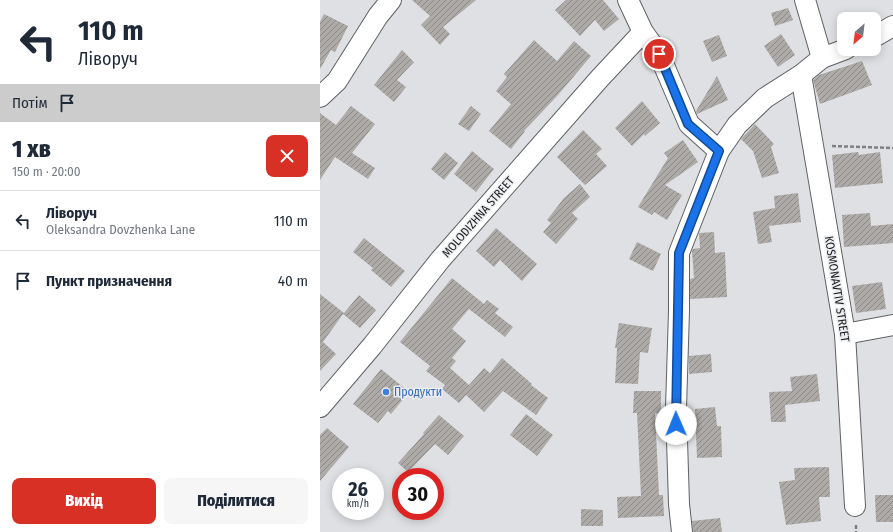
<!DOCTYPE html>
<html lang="uk">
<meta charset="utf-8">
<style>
:root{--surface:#fff;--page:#f6f6f7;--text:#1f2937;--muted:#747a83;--line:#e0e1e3;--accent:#d93025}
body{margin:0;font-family:"Fira Sans Condensed",sans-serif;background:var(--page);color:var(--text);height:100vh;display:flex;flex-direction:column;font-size:15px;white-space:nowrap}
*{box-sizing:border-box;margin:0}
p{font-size:13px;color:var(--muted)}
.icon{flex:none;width:22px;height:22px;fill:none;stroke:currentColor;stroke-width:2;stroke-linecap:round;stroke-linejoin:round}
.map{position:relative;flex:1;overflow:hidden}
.panel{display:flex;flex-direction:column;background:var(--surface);width:320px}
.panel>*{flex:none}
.top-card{background:#fff;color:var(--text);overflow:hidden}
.needle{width:26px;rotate:208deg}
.fabs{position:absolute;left:517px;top:12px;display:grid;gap:8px}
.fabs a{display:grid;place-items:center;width:44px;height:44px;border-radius:8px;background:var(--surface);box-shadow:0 2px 10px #0003;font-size:20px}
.speed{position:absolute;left:12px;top:468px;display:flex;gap:8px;font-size:20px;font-weight:700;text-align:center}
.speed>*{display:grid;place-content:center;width:52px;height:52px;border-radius:50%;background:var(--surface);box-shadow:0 2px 10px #0003;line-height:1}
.speed small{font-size:10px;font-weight:400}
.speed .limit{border:6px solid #d22;background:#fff;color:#111}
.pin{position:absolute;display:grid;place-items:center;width:34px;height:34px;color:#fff;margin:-17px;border:2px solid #fff;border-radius:50%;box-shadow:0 1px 4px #0007}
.me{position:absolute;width:44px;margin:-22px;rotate:359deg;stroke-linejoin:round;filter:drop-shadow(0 0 3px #0008)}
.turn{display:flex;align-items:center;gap:14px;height:84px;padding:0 12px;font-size:18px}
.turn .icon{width:52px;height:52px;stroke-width:2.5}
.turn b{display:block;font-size:28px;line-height:34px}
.then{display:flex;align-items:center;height:38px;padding:0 12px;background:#0003;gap:8px;font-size:15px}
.round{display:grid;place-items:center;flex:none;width:42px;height:42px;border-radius:8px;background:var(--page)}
.overview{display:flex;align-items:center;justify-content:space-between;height:68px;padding:0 12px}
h1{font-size:24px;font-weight:800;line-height:30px}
.primary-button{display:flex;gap:8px;margin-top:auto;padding:8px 12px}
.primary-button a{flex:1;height:46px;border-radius:8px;background:var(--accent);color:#fff;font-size:16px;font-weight:800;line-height:46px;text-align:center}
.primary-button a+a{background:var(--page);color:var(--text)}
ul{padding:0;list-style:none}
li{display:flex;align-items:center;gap:12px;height:60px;padding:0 12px;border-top:1px solid var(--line)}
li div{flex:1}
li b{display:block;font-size:15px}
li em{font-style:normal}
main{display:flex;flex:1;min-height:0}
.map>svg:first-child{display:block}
.building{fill:url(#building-hatch)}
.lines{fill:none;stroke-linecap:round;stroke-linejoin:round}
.minor-casing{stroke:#5f6163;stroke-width:22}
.path{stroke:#7d7f81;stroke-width:2.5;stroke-dasharray:4 2;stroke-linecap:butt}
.minor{stroke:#fff;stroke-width:20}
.route-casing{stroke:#114b97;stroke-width:10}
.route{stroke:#1a73e8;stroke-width:7}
.shop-dot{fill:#3f7fe0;stroke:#ebedf0;stroke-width:1.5}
.labels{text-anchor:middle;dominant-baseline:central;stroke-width:3;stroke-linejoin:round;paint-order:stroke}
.street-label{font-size:12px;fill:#1c1d1e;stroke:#ebedf0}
.shop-label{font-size:12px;fill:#366cbe;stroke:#ebedf0;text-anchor:start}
</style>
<main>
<section class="panel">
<div class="top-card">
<div class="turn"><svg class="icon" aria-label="left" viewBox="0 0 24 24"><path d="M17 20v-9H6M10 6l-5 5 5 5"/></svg><div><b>110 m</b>Ліворуч</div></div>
<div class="then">Потім<svg class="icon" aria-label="arrive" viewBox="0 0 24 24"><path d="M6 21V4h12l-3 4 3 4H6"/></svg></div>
</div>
<div class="overview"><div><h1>1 хв</h1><p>150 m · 20:00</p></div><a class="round" style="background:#d93025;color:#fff"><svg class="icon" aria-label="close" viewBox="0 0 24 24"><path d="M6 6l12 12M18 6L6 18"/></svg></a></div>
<ul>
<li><svg class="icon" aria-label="left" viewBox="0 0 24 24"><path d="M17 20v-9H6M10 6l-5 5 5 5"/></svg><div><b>Ліворуч</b><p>Oleksandra Dovzhenka Lane</p></div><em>110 m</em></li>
<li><svg class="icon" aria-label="arrive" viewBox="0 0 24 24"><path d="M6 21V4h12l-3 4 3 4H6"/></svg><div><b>Пункт призначення</b></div><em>40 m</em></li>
</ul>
<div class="primary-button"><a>Вихід</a><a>Поділитися</a></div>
</section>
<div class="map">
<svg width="573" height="532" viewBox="0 0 573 532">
<defs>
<pattern id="building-hatch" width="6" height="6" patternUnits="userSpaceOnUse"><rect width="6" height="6" fill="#adaaa8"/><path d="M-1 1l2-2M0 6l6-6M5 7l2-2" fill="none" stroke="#8c8a88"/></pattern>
</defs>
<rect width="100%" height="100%" fill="#dee0e3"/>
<g class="building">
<path d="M92,0H156L123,27L130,34L120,45L101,25L110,16Z"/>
<path d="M246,0H283L299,19L284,31L275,20L260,36L235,10Z"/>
<path d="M468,8L473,20L455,26L451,13Z"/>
<path d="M4,14L28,26L15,52L11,50L0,69V22Z"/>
<path d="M461,34L475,55L458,67L444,46Z"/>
<path d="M399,35L407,56L392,62L383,41Z"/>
<path d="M214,40L237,61L254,41L271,56L238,95L204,131H205L191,149L169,131L191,104L176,91L187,77L184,74Z"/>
<path d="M82,50L94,62L77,80L86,87L74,102L54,85Z"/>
<path d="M542,61L552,85L500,104L493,80L499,75Z"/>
<path d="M397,76L408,100L377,114L376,111Z"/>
<path d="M322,101L340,123L325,136L324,134L312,146L295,128Z"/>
<path d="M31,106L55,124L32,153L55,168L48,179L15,157L0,180V113L16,125Z"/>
<path d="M151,106L161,114L149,131L138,124Z"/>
<path d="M435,124L454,144L451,147L459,173L442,178L433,151L421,139Z"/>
<path d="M263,130L282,149L276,154L287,166L265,185L237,157Z"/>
<path d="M363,140L378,162L345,185L362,195L347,220L334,212L332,215L318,207L348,158L344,153Z"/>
<path d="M152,151L174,169L156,192L134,174Z"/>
<path d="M125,152L138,163L124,180L111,169Z"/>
<path d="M538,152L539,155L560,152L563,183L515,188L512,155Z"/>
<path d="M260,184L270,197L252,213L258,219L236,244L223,232L231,223L227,220L244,198Z"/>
<path d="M478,193L481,222L449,226L452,242L438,244L433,212L455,208L454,196Z"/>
<path d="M550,213L551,226L573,224V243L524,247L522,215Z"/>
<path d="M176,228L217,264L202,281L180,260L174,267L156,251Z"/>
<path d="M394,232L395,253L405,252L407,297L370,299V279L374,278L372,251L373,249L380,248L379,233Z"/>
<path d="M44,238L85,271L71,287L51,270L53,268L33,252Z"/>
<path d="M317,242L341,254L333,271L309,259Z"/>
<path d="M132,278L164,304L167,300L179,309L175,313L193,327L185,337L149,309L132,329L146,341L132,358L136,361L130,368L149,385L164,368L170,373L182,358L212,384L211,385L228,398L216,415L183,391L164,412L146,395L139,403L122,389L125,385L106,371L110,366L80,342Z"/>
<path d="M562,282L566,309L536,313L532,286Z"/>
<path d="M0,294L24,313L39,295L56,310L40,328L23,314L3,342L16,354L0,371Z"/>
<path d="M299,323L332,328L328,353L320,352L318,384L295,383L297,348H295Z"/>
<path d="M391,354L392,372L369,374V356Z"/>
<path d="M61,369L89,392L71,414L68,411L58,423L33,404Z"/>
<path d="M497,374L500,401L465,405L466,422H451L449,392L472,391L470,377Z"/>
<path d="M314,391H341V414L335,413L339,495H343L344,516L298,518L297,497L321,496L317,413H313Z"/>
<path d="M395,407L397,426H401L402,457L377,458L375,409Z"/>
<path d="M206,414L233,435L217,456L190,435Z"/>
<path d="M119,415L144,436L128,455L115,444L88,472L78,463L104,434L103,433Z"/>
<path d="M7,428L29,447L0,481V435Z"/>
<path d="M509,467L510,497H499L501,521L466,525L459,482L475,480L474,468Z"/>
<path d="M555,495H573V522H556Z"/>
<path d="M261,509L283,510V526H261Z"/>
<path d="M400,518L402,532H373L372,521Z"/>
</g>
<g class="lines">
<defs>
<g id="minor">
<path d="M308,0L323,32L339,54L369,124L399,151"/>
<path d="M485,0L502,58"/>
<path d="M554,37L573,26"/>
<path d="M481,75L525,334L535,506"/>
<path d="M0,97L17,81L58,16L71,0"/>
<path d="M525,334L573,325"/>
<path d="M0,407L52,346L120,260L280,78L323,32"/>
<path d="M362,532L359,504L356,408L359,311V253L399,151L417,125L445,98L481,75L502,58L526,49"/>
</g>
</defs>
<use href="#minor" class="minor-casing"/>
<g class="path">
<path d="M512,146L573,148"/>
<path d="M536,525V532"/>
</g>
<use href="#minor" class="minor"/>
</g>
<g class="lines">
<defs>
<path id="route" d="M339,54L368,124L399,151L359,253L356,424"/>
</defs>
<use href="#route" class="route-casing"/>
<use href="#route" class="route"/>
</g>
<circle class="shop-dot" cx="66" cy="392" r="4"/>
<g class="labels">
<g class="street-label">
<text transform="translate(158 217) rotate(-49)">MOLODIZHNA STREET</text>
<text transform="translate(517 289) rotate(81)">KOSMONAVTIV STREET</text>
</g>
<g class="shop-label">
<text x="74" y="392">Продукти</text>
</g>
</g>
</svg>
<div class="fabs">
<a><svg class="needle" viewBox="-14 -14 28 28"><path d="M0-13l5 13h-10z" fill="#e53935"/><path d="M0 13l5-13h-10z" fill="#747a83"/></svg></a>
</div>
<div class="speed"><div>26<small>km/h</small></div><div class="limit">30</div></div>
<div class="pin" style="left:339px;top:54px;background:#d93025"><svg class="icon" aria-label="arrive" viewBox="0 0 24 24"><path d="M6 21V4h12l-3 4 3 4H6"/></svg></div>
<svg class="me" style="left:356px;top:424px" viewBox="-20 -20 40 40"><circle r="19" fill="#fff"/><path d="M0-13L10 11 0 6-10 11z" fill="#1a73e8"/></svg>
</div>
</main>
